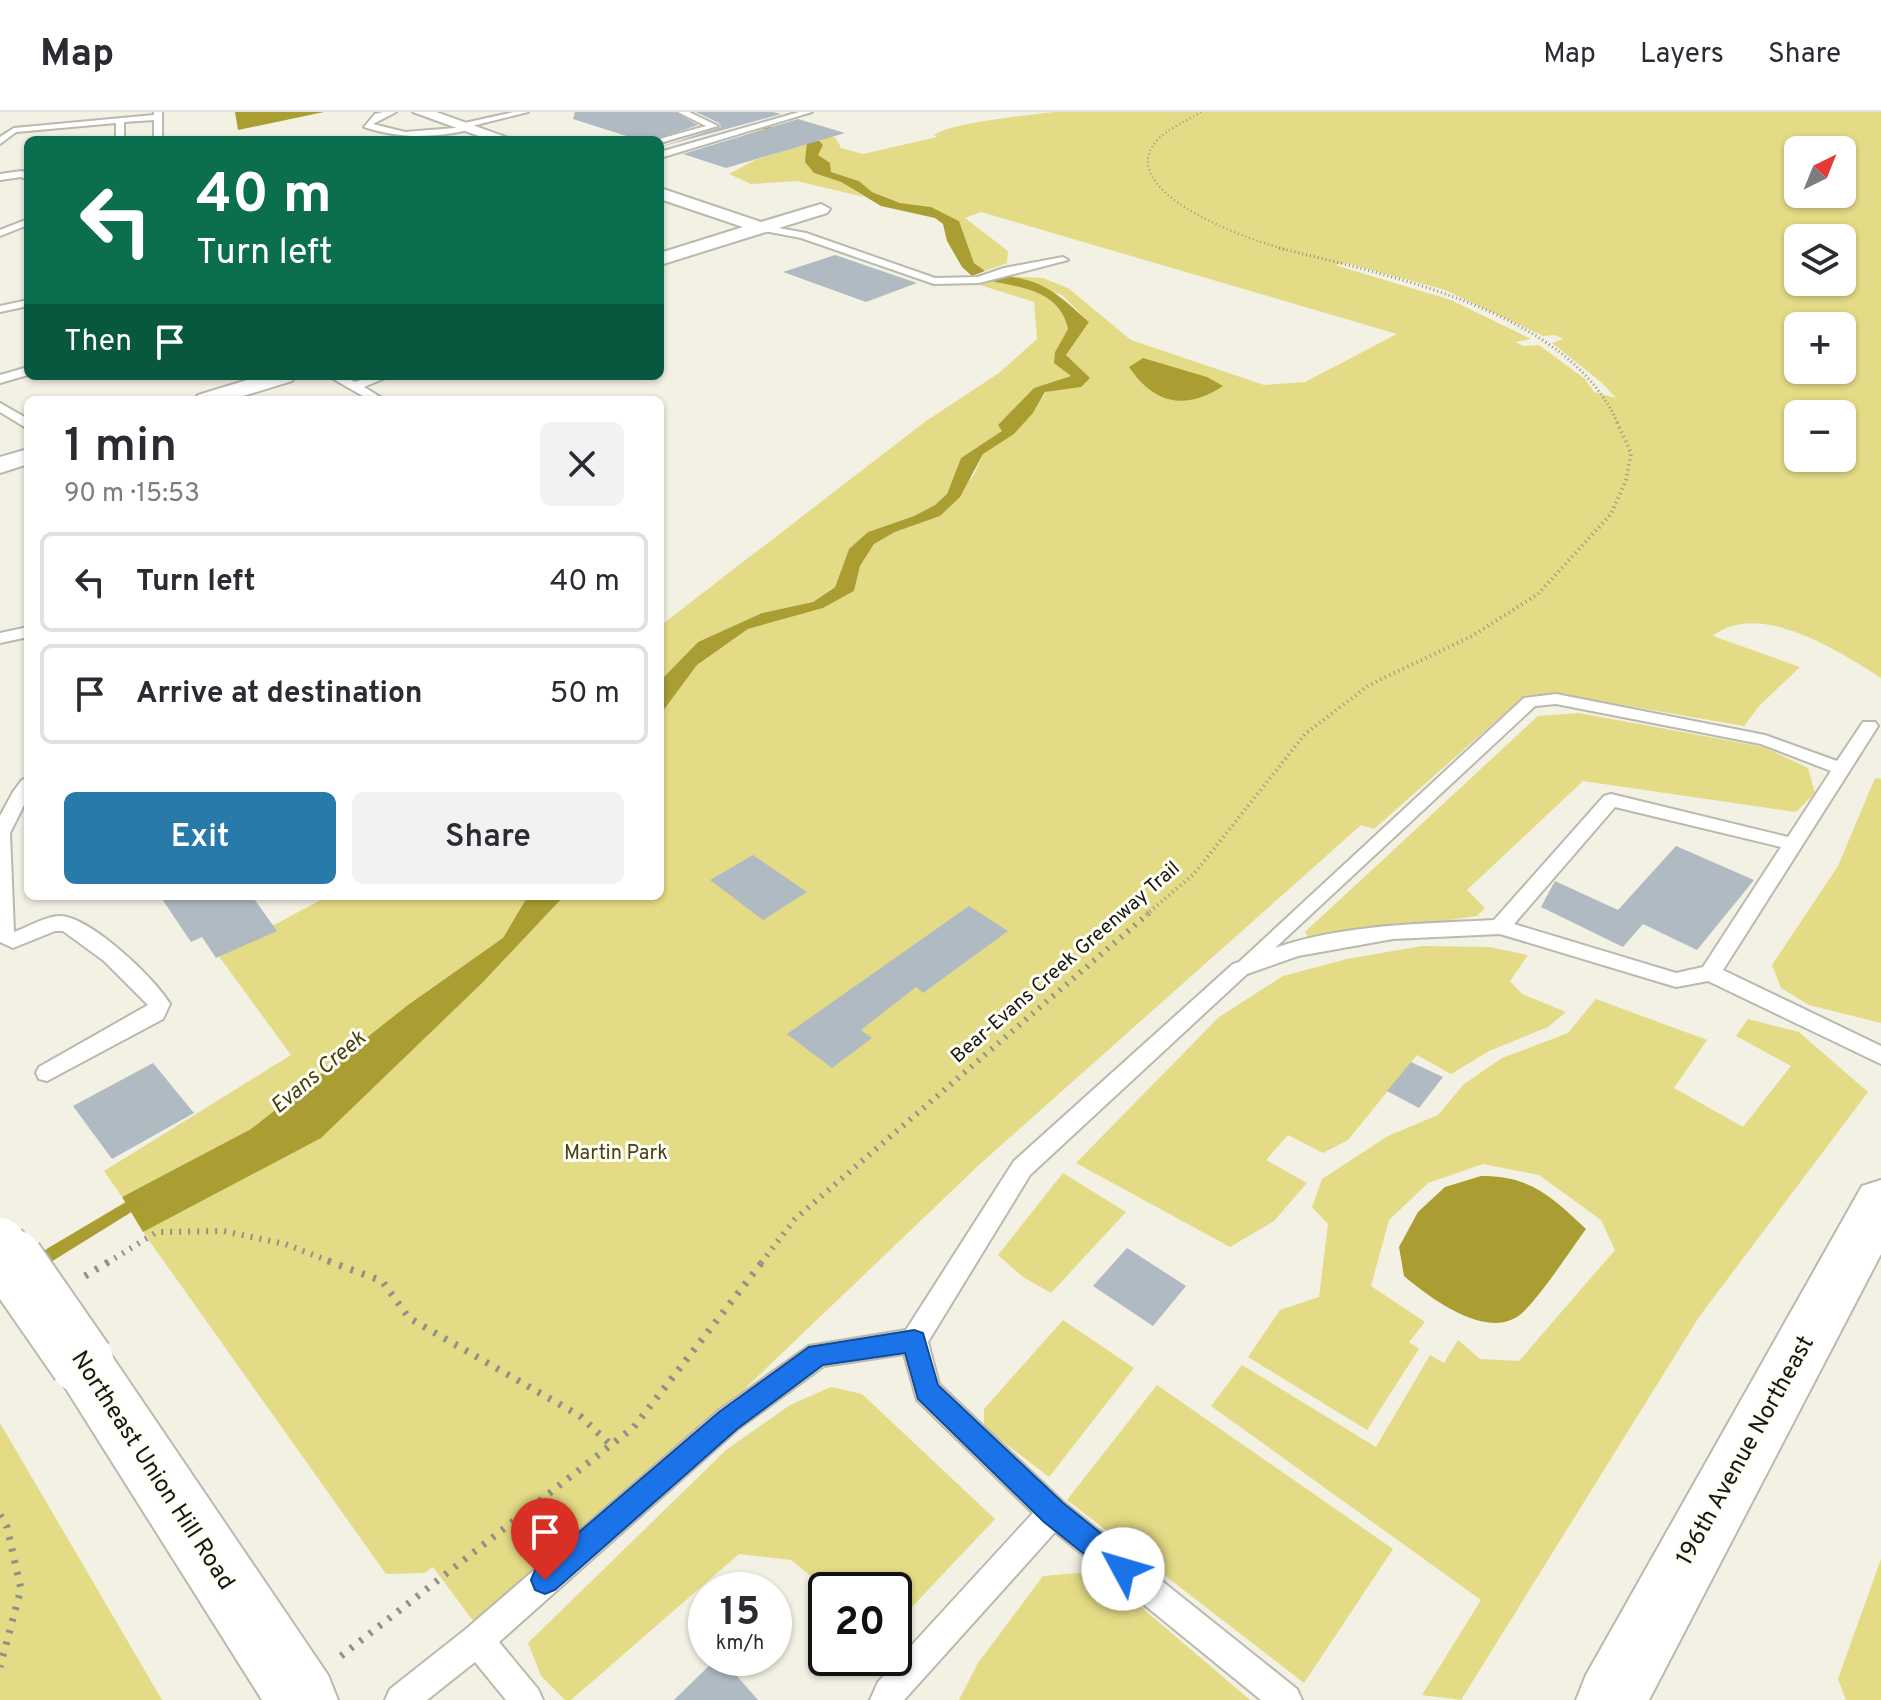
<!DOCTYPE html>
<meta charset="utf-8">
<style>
:root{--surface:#fff;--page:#f2f2f3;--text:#2b2b33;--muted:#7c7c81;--line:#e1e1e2;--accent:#287aab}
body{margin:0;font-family:Overpass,sans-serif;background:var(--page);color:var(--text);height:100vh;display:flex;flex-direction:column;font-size:30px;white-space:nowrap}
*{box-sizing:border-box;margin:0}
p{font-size:26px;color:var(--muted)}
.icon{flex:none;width:44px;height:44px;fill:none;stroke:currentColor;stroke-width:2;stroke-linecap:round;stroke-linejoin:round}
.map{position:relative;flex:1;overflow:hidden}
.drawer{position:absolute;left:24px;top:284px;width:640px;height:504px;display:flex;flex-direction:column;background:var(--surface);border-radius:12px;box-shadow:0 2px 6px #0004}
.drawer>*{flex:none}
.banner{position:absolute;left:24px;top:24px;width:640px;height:244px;border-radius:12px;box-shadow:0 2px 6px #0004;background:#0b6e4f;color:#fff;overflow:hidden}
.needle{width:52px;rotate:43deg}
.tools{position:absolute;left:1784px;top:24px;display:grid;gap:16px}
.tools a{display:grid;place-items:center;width:72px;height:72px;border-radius:12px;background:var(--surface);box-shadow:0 2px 6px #0004;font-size:40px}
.speed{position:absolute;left:688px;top:1460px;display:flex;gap:16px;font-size:40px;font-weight:700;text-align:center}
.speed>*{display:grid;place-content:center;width:104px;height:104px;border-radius:50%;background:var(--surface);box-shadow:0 2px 6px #0004;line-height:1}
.speed small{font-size:20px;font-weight:400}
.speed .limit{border:4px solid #111;border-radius:12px;background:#fff;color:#111}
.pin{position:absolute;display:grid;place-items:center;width:68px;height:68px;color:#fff;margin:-82px -34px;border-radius:50% 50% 50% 0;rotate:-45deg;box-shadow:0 0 8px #0007}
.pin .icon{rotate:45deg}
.me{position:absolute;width:88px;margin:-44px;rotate:309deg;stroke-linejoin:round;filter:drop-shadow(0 0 6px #0008)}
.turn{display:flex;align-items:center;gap:28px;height:168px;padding:0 40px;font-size:36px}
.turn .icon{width:104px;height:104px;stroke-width:2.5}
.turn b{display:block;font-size:56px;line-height:68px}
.then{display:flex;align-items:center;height:76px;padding:0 40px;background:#0003;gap:16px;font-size:30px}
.round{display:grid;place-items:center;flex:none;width:84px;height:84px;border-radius:12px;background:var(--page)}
.head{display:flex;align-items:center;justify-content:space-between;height:136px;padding:0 40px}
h1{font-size:48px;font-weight:600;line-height:60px}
.cta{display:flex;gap:16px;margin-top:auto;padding:16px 40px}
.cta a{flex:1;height:92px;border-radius:12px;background:var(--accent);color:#fff;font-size:32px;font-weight:600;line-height:92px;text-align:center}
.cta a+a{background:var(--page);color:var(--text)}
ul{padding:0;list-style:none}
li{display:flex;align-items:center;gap:24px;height:100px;margin:0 16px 12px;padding:0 24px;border:4px solid var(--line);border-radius:12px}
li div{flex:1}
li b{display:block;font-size:30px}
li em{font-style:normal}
header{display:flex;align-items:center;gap:48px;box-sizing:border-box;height:112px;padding:0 40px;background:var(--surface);border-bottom:2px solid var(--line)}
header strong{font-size:38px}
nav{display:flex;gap:44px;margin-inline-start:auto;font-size:28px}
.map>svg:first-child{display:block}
.green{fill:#e4db86;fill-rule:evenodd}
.water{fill:#aa9e33}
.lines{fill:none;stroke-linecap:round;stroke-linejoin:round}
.stream{fill:#aa9e33;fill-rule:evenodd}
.building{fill:#afbac2}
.service-casing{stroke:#bab9ad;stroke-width:4}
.minor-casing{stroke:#bab9ad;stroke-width:4}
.tertiary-casing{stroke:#bab9ad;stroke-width:4}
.secondary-casing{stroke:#bab9ad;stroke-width:4}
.path-far4{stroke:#929188;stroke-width:2;stroke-dasharray:1 3;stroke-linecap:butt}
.path-far3{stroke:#929188;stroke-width:3;stroke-dasharray:1 3;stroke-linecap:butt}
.path-far2{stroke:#929188;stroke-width:4;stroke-dasharray:1 4;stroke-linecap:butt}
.path-far1{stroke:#929188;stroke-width:6;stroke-dasharray:2 7;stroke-linecap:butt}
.path{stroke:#929188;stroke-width:7;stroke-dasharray:3 9;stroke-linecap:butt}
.service{fill:#fff;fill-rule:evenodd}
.minor{fill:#fff;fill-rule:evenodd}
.tertiary{fill:#fff;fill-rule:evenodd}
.secondary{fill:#fff;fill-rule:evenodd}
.secondary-bridge-far1-casing{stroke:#bab9ad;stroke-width:54;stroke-linecap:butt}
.secondary-bridge-casing{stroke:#bab9ad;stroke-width:67;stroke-linecap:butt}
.secondary-bridge-far1{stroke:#fff;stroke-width:50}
.secondary-bridge{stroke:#fff;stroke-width:63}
.route{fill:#1a73e8;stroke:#114b97;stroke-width:2}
.labels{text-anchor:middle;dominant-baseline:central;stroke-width:6;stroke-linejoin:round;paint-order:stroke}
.street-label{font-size:20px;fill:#181813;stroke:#fffef4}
.park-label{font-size:20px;fill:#464116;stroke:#fffef4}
.water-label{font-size:22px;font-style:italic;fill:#443f13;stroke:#fffef4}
.near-street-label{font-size:24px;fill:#181813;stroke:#fffef4}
</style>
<header>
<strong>Map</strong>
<nav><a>Map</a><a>Layers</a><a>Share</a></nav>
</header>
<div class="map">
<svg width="1881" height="1588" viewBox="0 0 1881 1588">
<rect width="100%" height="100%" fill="#f2f1e4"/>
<g class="green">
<path d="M1054,0H1881V566C1841,540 1758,487 1713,524L1800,555L1759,594L1744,614L1553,581L1521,587L1374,717L1361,713L980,1052L485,1525L433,1455L424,1461L386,1462L143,1120L171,1104L338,951L251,1017L122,1085L104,1059L291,943L218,843L328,784H660V603L697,553L748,517L823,496L854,479L860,454L874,432L895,420L940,404L974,363L984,340L1033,301L1046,280L1089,266L1066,243L1089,210L1062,183L1004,164L1043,166L1068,176L1131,228L1264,273L1305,270L1397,222L981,100L965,106L1008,139L1007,151L985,159L974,151L959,109L931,95L900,91L872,80L859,69L831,60L801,20L770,15C791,9 817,19 836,26L841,36L863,42L937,25L934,23C950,11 1030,3 1054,0ZM1798,38H1842V82H1798ZM1798,126H1842V170H1798ZM1346,151L1445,178L1543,224L1555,223L1563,227L1552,231L1601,270L1616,286L1594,280L1585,267L1539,233L1524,234L1515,230L1531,227L1451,188L1335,153ZM1798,214H1842V258H1798ZM1798,302H1842V346H1798Z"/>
<path d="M762,17L807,30L814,61L841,70L864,85L797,69L751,72L729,62L755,48L800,34L754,20Z"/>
<path d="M991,169C1023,176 1060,179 1068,217L1055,240L1072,264L1034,276L999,313L1003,319L961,346L947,382L935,393L914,404L868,420L849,437L835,474L813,490L762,501L698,530L660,569V514L926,309L999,261L1037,227L1034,190L980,173Z"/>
<path d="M1579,601L1764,635L1808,656L1815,681L1796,700L1583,669L1467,778L1485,796L1477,804L1310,828L1305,820L1538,604Z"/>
<path d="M1875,666L1881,667V911L1809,893L1781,876L1772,853L1838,754Z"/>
<path d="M1422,834L1489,835L1528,843L1510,869L1522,882L1566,900L1548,915L1489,939L1451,962L1417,943L1348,1028L1323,1041L1288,1023L1266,1048L1307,1071L1274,1109L1230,1135L1076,1051L1219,905L1283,864L1347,847Z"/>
<path d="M1596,887L1707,928L1674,976L1743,1015L1791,954L1736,924L1748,907L1799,920L1868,980L1699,1205L1461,1588L1422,1583L1481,1488L1211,1294L1242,1253L1376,1335L1430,1243L1444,1251L1458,1228L1480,1247L1519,1249L1615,1138L1601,1108L1539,1063L1483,1052L1428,1071L1389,1108L1371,1174L1425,1210L1409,1230L1419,1237L1367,1318L1248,1245L1280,1198L1319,1185L1328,1112L1312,1095L1322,1067L1388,1024L1438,1003L1464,972L1502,946L1568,921Z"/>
<path d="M1063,1061L1126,1100L1051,1181L1023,1165L998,1143Z"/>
<path d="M1063,1208L1134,1256L1049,1365L984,1315V1297Z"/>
<path d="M1157,1273L1393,1437L1304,1571L1067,1388Z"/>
<path d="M831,1275L862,1282L995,1407L894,1514V1478H828L791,1448L739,1442L571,1588H565L541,1564L528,1531L726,1338L790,1293Z"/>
<path d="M0,1311L162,1588H0Z"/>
<path d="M1881,1447V1588H1846L1838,1567Z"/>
<path d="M1090,1460L1120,1477L1250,1588H959L978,1551L1043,1464Z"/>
</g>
<g class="water">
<path d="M235,0H324L238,18Z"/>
<path d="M770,15C788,18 811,18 823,33L818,43L830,51L831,60L859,69L872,80L900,91L931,95L959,109L974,151L985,159L972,164L962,155L947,129L943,112L935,106L881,94L841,70L814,61L805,50L807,29L762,17Z"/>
<path d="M1004,164C1046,168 1060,185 1089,210L1066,243L1090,266L1081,275L1045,280L1033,301L1014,322L983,342L960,385L940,404L895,420L874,432L860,454L854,479L823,496L748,517L697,553L660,603V569L698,530L762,501L813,490L835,475L849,437L868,420L914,404L935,393L947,382L961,346L1002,319L998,313L1034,276L1071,264L1054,251L1055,240L1068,217C1060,179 1023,176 991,169Z"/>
<path d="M1143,246L1207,265L1223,274C1185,299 1154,292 1129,255Z"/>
<path d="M528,784H564L482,871L321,1026L143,1120L122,1085L251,1017L408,893L503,826Z"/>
<path d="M1481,1064C1531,1064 1551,1084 1586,1117C1570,1139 1540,1185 1521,1202C1487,1230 1429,1185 1404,1164L1399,1135L1418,1100L1445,1075Z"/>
</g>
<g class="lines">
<path class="stream" d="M141,1081L146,1083L148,1087L146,1091L38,1158L33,1160L28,1158L25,1153L28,1148Z"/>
</g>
<g class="building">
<path d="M575,0H675L698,13L653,28H639L573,7Z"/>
<path d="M696,0H773L781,2L660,35L721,15L719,11Z"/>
<path d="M798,7L845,21L726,56L683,42Z"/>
<path d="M835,143L917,171L866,190L783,160Z"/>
<path d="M1676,734L1754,768L1697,838L1643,812L1623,835L1541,795L1555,769L1618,798Z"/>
<path d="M753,743L807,780L763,808L710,768Z"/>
<path d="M160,784H252L277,819L216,846L202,825L191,830Z"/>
<path d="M969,794L1008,819L923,881L916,875L861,918L872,926L832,956L787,922Z"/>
<path d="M1411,950L1443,965L1419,996L1387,979Z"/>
<path d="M153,951L194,1001L112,1047L73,994Z"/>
<path d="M1127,1136L1186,1174L1153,1214L1093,1174Z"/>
<path d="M717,1546H721L758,1588H674Z"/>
</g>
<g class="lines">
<defs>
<g id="service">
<path d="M154,0H162V28H154V8L124,10V28H116V11L16,20L0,32V25L14,16L154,3Z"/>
<path d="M383,0H396L373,12L405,20L455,16L460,12L514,0H528L472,14L469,18C432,26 400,27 364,15L375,2Z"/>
<path d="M678,0H689L718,14L660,31L656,28L706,14Z"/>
<path d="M799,0H812L660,46V40Z"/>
<path d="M22,59L28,62V68L21,65L0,68V62Z"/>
<path d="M28,107V113L0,124V118Z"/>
<path d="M762,113L806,121L935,166L978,165L1004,156L1063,145L1068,148L979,171L934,172L801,126L759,118Z"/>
<path d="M28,188V194L0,200V194Z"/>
<path d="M28,255V263L0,271V263Z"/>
<path d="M328,264H343L355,270L373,264H390L364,275L385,288H370Z"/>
<path d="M0,291L28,307V317L0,300Z"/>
<path d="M28,515V525L0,531V521Z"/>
<path d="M1556,582L1765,623L1837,649L1863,610H1875L1878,614L1723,858L1881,934V952L1708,869L1676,875L1500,822L1393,827L1298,844L1247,862L1030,1063L928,1230L939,1272L1063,1390L1297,1577L1302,1588H1261L1055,1420L904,1588H870L878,1570L1033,1401L917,1288L904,1242L824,1254L738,1317L499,1530L538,1577L543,1588H506L475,1550L427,1588H385L390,1577L466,1517L718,1299L809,1234L906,1218L1014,1049L1233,852L1239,850L1524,586ZM1556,592L1761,632L1831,659L1788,725L1611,682L1604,684L1494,808C1422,812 1344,812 1275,836L1535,594ZM1615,695L1781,735L1703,855L1676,861L1514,812Z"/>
<path d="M28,666V685L10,721L14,820C28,815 45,804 61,804C91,806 155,866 170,892L163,907L47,969L39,967L36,961L39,955L148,893L104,849L63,819H55L13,836L0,830V704L13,680L22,668Z"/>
</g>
<g id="minor">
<path d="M413,0H436L514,28H490Z"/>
<path d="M660,76L761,110L821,92L830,97L827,101L660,153V141L743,115L660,87Z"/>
<path d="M260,264H295L292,269L230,288H194L198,283Z"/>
<path d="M28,337V352L0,361V345Z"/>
</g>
<path id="tertiary" d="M1881,1068V1142L1649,1588H1576L1586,1563L1862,1074Z"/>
<path id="secondary" d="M82,1223L103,1231L328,1563L338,1588H262L61,1269L52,1250L61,1231Z"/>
</defs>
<use href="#service" class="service-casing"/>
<use href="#minor" class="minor-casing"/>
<use href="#tertiary" class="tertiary-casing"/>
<use href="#secondary" class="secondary-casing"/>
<path class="path-far4" d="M1201,0C1185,10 1154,22 1149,42C1136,89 1253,129 1287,138"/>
<path class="path-far3" d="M1279,136C1386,163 1568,198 1617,310"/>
<path class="path-far2" d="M1146,803L1194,762L1305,622L1369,573L1472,524L1538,482L1611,402L1626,368L1631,341L1616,308"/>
<g class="path-far1">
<path d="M107,1151L157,1120L223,1119L285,1132L334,1151"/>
<path d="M761,1151L795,1107L1149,801"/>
</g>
<g class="path">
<path d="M328,1149L382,1169L409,1206L580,1304L611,1333"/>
<path d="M85,1164L110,1149"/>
<path d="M0,1403L7,1415L21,1477L0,1555"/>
<path d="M341,1544L634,1315L763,1149"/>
</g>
<use href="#service" class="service"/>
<use href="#minor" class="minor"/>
<use href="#tertiary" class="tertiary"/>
<use href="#secondary" class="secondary"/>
<defs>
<path id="secondary-bridge-far1" d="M0,1131L13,1151"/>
<path id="secondary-bridge" d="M12,1149L82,1250"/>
</defs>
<use href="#secondary-bridge-far1" class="secondary-bridge-far1-casing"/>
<use href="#secondary-bridge" class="secondary-bridge-casing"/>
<use href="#secondary-bridge-far1" class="secondary-bridge-far1"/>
<use href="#secondary-bridge" class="secondary-bridge"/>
</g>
<path class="route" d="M914,1218L923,1221L938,1273L1063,1391L1133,1447L1137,1457L1133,1466L1123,1470L1114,1466L1044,1410L918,1287L905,1241L823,1253L737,1317L555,1478L545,1482L535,1478L531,1468L535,1458L719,1300L809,1235Z"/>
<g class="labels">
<g class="street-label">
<text transform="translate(1066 851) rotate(-41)">Bear-Evans Creek Greenway Trail</text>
</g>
<g class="park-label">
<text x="616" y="1042">Martin Park</text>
</g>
<g class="water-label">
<text transform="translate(319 961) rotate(-40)">Evans Creek</text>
</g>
<g class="near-street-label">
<text transform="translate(1746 1339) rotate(-61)">196th Avenue Northeast</text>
<text transform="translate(152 1359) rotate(57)">Northeast Union Hill Road</text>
</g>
</g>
</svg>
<div class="tools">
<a><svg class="needle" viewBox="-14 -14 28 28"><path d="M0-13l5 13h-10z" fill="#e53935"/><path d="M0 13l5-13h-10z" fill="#7c7c81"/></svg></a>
<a><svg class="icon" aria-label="layers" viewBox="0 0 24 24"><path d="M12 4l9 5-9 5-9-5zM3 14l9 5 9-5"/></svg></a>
<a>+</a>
<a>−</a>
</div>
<div class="speed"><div>15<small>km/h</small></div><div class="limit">20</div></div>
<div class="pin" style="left:545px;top:1468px;background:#d93025"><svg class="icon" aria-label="arrive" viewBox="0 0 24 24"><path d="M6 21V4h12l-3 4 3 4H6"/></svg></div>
<svg class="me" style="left:1123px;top:1457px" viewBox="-20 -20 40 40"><circle r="19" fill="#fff"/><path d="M0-13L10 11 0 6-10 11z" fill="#1a73e8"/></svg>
<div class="banner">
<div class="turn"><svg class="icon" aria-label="left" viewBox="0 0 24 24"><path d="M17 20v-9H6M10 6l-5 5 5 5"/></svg><div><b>40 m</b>Turn left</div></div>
<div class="then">Then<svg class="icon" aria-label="arrive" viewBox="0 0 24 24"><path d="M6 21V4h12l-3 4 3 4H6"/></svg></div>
</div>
<section class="drawer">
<div class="head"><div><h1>1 min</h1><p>90 m · 15:53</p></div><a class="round"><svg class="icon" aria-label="close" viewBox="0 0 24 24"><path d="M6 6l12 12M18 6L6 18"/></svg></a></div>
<ul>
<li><svg class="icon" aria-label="left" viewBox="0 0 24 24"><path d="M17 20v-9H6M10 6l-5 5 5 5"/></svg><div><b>Turn left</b></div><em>40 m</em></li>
<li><svg class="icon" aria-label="arrive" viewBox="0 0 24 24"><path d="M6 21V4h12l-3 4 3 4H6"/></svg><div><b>Arrive at destination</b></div><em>50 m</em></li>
</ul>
<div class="cta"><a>Exit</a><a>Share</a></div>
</section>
</div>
